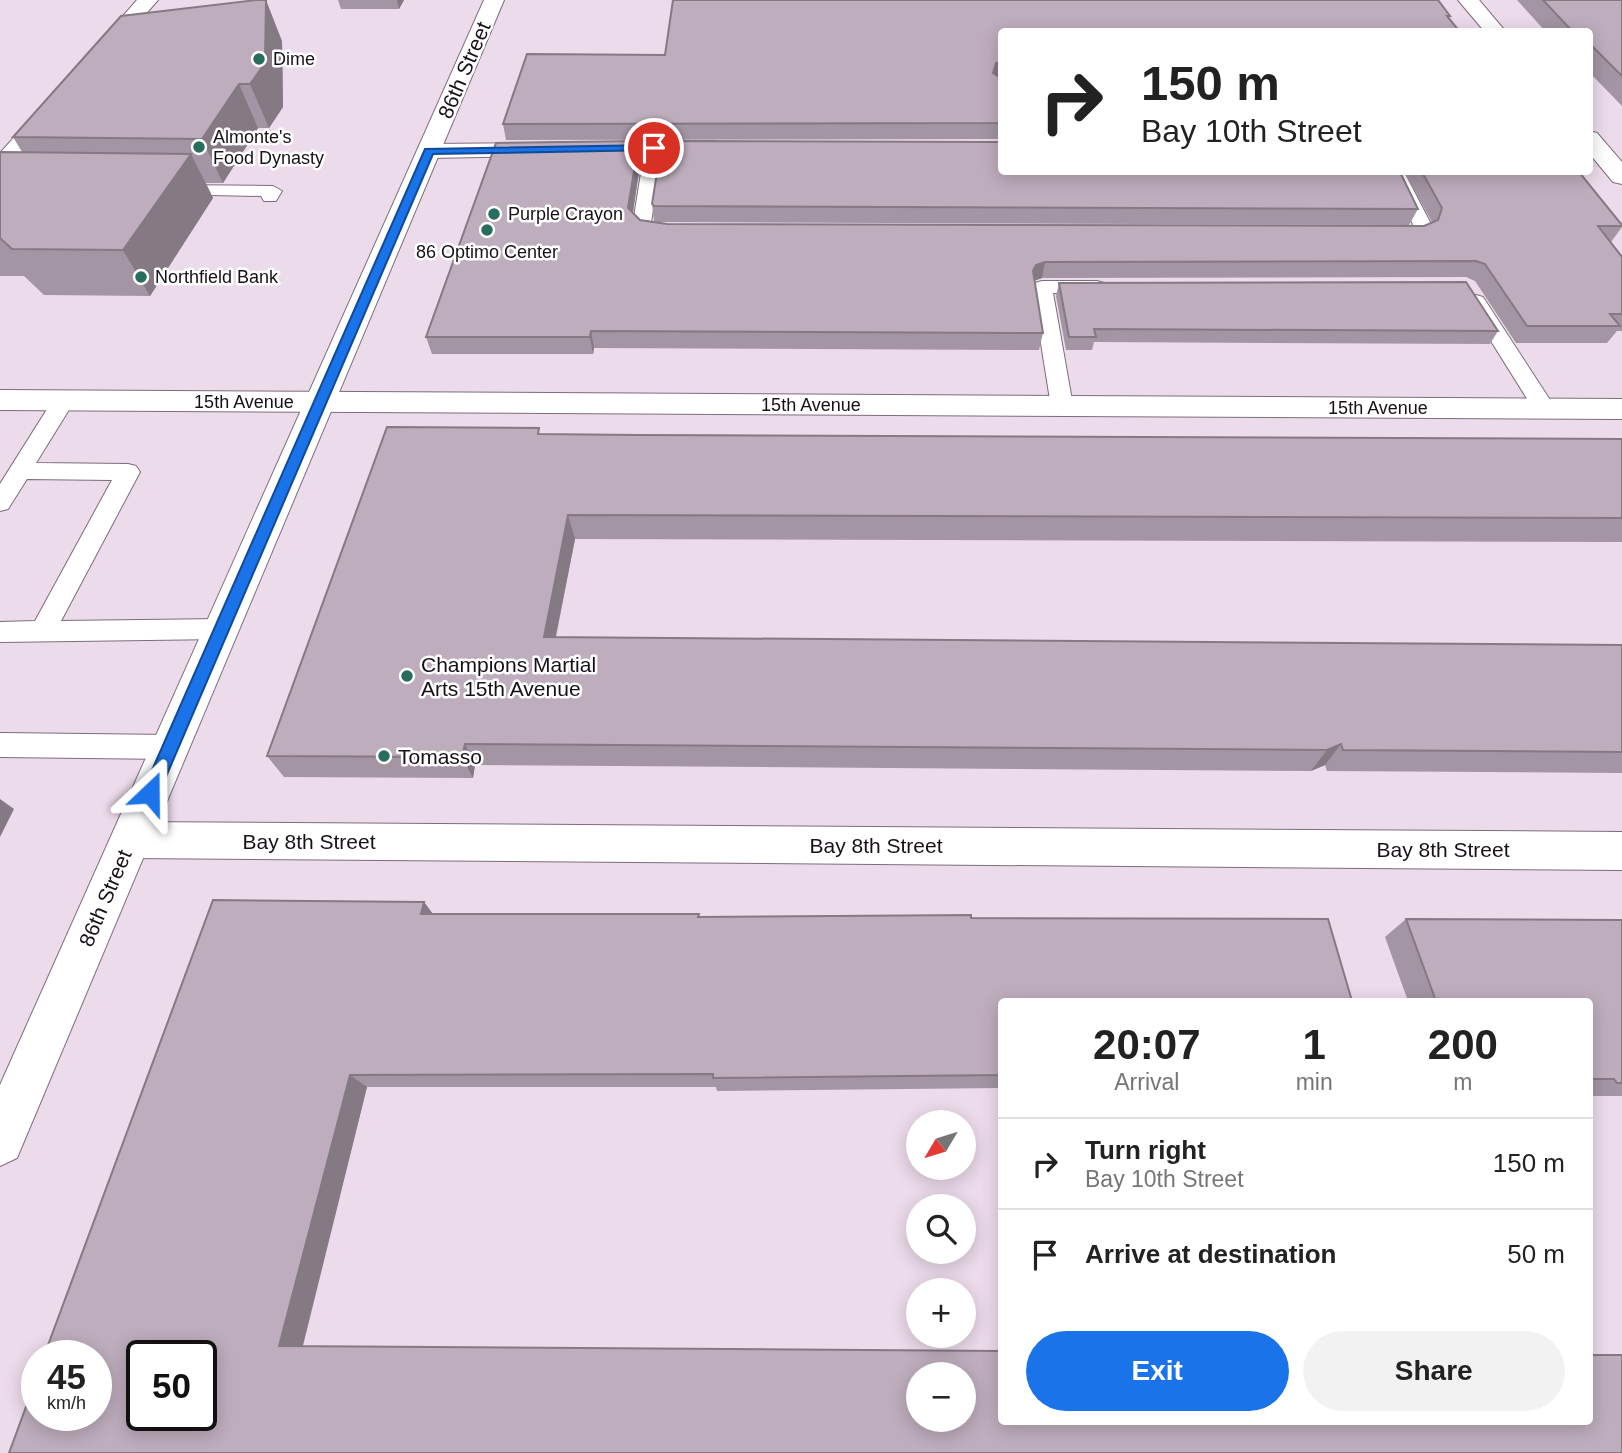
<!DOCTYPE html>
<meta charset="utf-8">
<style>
:root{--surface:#fff;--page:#f2f2f2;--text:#222;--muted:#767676;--line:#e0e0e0;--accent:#1a73e8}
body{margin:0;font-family:Arial,sans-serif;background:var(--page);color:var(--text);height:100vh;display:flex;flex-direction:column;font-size:26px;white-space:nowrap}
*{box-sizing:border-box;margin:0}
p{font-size:23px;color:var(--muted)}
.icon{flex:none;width:38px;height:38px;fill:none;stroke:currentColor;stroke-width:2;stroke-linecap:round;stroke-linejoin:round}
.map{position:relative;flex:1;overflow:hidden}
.sheet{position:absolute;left:998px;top:998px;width:595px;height:427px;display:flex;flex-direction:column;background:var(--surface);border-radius:7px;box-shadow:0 4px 18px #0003}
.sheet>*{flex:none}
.top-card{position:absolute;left:998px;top:28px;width:595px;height:147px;border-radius:7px;box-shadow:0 4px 18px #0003;background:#fff;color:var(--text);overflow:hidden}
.needle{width:46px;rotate:232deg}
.buttons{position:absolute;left:906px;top:1110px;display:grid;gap:14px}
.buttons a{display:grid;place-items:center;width:70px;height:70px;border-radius:50%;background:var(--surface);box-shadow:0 4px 18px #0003;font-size:35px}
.speed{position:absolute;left:21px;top:1340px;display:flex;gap:14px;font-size:35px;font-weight:700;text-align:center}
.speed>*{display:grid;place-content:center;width:91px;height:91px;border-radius:50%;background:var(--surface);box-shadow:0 4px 18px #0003;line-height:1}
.speed small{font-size:18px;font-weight:400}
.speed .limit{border:4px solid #111;border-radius:10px;background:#fff;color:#111}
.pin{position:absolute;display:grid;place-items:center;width:60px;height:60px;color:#fff;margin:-30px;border:4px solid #fff;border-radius:50%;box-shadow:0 2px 7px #0007}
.me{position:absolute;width:77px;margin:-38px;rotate:23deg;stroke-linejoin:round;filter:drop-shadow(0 0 5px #0008)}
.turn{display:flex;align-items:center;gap:24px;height:147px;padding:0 28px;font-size:32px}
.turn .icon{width:91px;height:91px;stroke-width:2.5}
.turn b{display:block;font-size:49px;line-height:60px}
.eta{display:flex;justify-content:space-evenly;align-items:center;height:119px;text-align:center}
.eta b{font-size:42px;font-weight:800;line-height:49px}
.button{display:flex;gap:14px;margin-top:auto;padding:14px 28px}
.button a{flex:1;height:80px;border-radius:42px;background:var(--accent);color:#fff;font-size:28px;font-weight:800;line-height:80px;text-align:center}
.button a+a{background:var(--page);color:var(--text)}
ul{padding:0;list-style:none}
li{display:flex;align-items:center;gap:21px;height:91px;padding:0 28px;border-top:2px solid var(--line)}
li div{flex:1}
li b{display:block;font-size:26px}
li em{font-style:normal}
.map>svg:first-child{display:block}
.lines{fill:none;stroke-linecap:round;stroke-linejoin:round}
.service-casing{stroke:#7d6d7c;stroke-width:2}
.minor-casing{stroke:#7d6d7c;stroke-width:2}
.secondary-casing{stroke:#7d6d7c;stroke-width:2}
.service{fill:#fff;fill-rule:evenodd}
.minor{fill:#fff;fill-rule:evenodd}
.secondary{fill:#fff;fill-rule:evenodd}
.wall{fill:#a395a3}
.shaded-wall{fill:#857984}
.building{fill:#beadbd;stroke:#857984;stroke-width:2;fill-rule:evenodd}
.route{fill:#1a73e8;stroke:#114b97;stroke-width:2}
.poi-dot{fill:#296d5f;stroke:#fff;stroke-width:2.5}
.labels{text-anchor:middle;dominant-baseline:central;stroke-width:5;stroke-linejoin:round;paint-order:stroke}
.far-poi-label{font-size:18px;fill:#171117;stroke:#fff;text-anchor:start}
.far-street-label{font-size:18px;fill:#171117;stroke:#fff}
.street-label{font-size:21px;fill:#171117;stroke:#fff}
.poi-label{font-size:21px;fill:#171117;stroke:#fff;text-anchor:start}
</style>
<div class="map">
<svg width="1622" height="1453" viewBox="0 0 1622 1453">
<rect width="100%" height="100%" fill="#ecdbeb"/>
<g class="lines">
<defs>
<g id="service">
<path d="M654,143L663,148L651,222L655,225L680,228L682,232C670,245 643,236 633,223L645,148Z"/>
<path d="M1386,172H1404L1431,224C1428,243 1391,246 1380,234L1389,228H1411L1413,224Z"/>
<path d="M171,185L273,186L282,191L276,201H264L261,196L165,194L162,190L165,186Z"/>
<path d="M1042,281H1097L1104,283L1107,287L1104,291L1097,293H1053L1073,406L1070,411H1054L1051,406L1032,287L1035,283Z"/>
<path d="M1476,295L1483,297L1552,403L1555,408L1552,413H1536L1466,301L1469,297Z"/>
<path d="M64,393L72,395L75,400L36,463L128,464L136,466L140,472L61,621L222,619L231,622L235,629L231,636L222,639L0,642V622L35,621L112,480L27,479L8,509L0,511V484L56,395Z"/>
<path d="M0,733L170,735L180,739L184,747L180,755L170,759L0,757Z"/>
</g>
<g id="minor">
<path d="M137,0H158L108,57H94L90,53L94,49Z"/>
<path d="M1458,0H1479L1506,32H1485Z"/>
<path d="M52,102L60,104L63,109L60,114L8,172L0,174V153L44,104Z"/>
<path d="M1589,131L1597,133L1622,162V184L1613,182L1589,153Z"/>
<path d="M714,141L722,143L726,148L722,153L429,158L421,156L417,151L421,146L429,144Z"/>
<path d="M0,390L1622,399V419L0,410Z"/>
<path d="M131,822L1622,832V870L131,858L116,853L110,840L116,827Z"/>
</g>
<path id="secondary" d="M484,0H504L17,1158L0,1166V1085Z"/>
</defs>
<use href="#service" class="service-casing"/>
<use href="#minor" class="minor-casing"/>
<use href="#secondary" class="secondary-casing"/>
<use href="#service" class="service"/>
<use href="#minor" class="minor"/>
<use href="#secondary" class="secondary"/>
</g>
<g class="wall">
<path d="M338,0H404L399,9H341Z"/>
<path d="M673,0H1438L1450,16L1449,18L1460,32H1001V139L506,140L503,124L527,54L665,55Z"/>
<path d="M1517,0H1622V106L1589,72V32H1546Z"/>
<path d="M282,41L283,107L269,128H258L223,183H206L213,198L150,296L44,295L24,276H0V152H22L13,137Z"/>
<path d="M639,141L641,158L633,212L640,220L656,222L654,221L652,204L1418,209L1409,225L658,222L667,224L1424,226L1432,222L1404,172H1579L1622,225V227L1611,242L1622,257V331H1617L1607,343H1516L1475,281L1466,277L1042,278L1034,281L1043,333L1039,350L594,348L593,354H432L426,337Z"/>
<path d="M1059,283L1498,331L1490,344L1094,342L1092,350H1066L1056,296Z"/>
<path d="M541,434L1622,439V542L575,539L556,637L1622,645V773L1327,771L1325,765L1311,771L475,765L473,778L284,777L267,756Z"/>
<path d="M424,902L433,914H699V917L971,918L1001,1001V1088L717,1091L716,1087H367L303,1346L9,1453Z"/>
<path d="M1406,919L1622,920V1096H1589V1001H1408L1385,937Z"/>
</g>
<g class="shaded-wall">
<path d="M266,0L282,41L283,107L269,128L250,84Z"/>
<path d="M397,0H404L399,9Z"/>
<path d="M1001,62V72L1000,78L993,73L996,63Z"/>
<path d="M239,84L258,128L223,183L202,139Z"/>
<path d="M639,141L641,158L631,225L628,208Z"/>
<path d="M191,154L213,198L150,296L123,250Z"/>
<path d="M1045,262L1042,278L1033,281V271L1036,265Z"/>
<path d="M591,331L594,348L593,354L590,337Z"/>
<path d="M568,515L575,539L551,659L544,637Z"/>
<path d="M465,744L475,765L473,778L462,757Z"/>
<path d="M1341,744L1325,765L1311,771L1327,750Z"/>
<path d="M0,799L14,809L0,837Z"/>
<path d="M424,902L437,920L421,914Z"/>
<path d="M350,1075L367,1087L302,1348L279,1346Z"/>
</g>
<g class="building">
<path d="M257,0H266L265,63L250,84H239L202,139L13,137L121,16Z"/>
<path d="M673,0H1438L1450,16H1447L1460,32H1001V62L996,63L993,73L1001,78V123L503,124L527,54L665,55Z"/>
<path d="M1543,0H1622V76L1589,43V32H1573Z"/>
<path d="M639,141L628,208L640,220L667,224L1424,226L1438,220L1442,208L1422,172H1579L1622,225V226H1598L1622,257V314H1610L1620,326H1527L1485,264L1476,261L1045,262L1036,265L1033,271L1043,333L591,331L590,337H426L496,143Z"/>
<path d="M662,141L1001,142V172H1400L1418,209L654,206L652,204Z"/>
<path d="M0,152L191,154L123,250L12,249L0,238Z"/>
<path d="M1466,282L1498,331L1094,329L1096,337H1069L1059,283Z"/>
<path d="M387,427L539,428L538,434L637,435L1622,439V518L568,515L544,637L1622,645V752L1343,750L1341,744L1327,750L465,744L462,757L267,756Z"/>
<path d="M213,900L424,902L421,914H699L698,917L971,915V918L1328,919L1352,1001H1001V1075L713,1078V1074L350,1075L279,1346L1001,1351V1421H1589V1355H1622V1453H9L37,1377V1416H96V1356H44ZM142,1356H201V1416H142ZM919,1374H964V1419H919Z"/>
<path d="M1406,919L1622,920V1083H1617L1614,1079H1589V1001H1436Z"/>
</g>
<path class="route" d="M654,145L658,146V150L433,154L159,793L156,798L150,800L145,798L142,793L425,149Z"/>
<g class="poi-dot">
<circle cx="259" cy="59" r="7"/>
<circle cx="199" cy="147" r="7"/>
<circle cx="494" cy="214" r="7"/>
<circle cx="487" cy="230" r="7"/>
<circle cx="141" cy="277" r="7"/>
<circle cx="407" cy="676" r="7"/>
<circle cx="384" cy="756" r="7"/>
</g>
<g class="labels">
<g class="far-poi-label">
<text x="273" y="59">Dime</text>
<text x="213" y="137">Almonte's<tspan x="213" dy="21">Food Dynasty</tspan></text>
<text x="508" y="214">Purple Crayon</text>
<text x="487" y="252" text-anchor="middle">86 Optimo Center</text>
<text x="155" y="277">Northfield Bank</text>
</g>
<g class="far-street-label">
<text x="244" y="402">15th Avenue</text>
<text x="811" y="405">15th Avenue</text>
<text x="1378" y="408">15th Avenue</text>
</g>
<g class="street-label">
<text transform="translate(464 70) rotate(-67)">86th Street</text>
<text x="309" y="841">Bay 8th Street</text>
<text x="876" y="845">Bay 8th Street</text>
<text x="1443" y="849">Bay 8th Street</text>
<text transform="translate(105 898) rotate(-67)">86th Street</text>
</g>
<g class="poi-label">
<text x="421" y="664">Champions Martial<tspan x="421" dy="24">Arts 15th Avenue</tspan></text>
<text x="398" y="756">Tomasso</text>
</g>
</g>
</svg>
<div class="buttons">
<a><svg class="needle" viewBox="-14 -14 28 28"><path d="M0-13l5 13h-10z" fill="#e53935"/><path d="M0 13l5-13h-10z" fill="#767676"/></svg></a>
<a><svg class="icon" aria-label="search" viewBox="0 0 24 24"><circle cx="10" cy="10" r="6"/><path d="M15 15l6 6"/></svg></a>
<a>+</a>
<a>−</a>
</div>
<div class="speed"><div>45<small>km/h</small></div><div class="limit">50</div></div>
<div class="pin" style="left:654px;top:148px;background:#d93025"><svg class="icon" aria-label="arrive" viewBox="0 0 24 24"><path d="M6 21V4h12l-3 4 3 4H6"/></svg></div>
<svg class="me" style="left:150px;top:793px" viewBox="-20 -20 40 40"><path d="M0-17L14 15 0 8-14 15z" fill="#1a73e8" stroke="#fff" stroke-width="4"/></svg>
<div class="top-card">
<div class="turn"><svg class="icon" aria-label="right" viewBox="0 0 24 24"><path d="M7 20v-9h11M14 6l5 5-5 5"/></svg><div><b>150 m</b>Bay 10th Street</div></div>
</div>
<section class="sheet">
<div class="eta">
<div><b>20:07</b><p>Arrival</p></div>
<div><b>1</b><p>min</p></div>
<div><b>200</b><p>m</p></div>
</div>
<ul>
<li><svg class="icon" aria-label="right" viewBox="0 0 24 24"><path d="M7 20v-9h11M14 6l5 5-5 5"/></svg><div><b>Turn right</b><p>Bay 10th Street</p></div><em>150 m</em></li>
<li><svg class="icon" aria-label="arrive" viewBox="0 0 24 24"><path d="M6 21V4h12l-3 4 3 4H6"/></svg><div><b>Arrive at destination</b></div><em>50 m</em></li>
</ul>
<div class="button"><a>Exit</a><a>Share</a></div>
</section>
</div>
